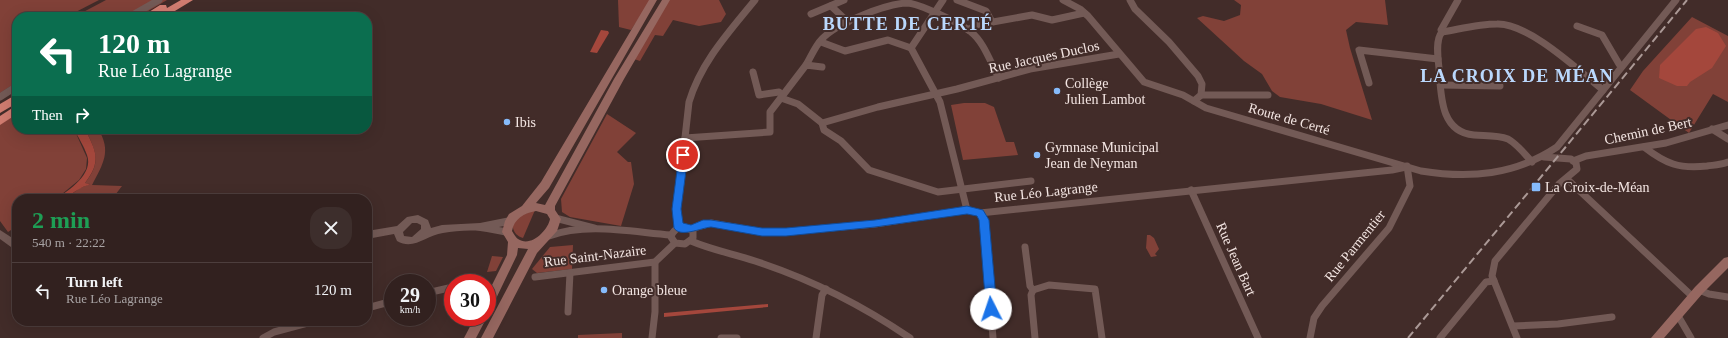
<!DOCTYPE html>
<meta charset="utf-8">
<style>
:root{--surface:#32211f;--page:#3d2e2c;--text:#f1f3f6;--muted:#a8a3a4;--line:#4d3e3d}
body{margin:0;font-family:Georgia,serif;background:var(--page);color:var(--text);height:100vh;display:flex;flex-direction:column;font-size:15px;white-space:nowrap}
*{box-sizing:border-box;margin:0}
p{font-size:13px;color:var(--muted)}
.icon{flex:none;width:22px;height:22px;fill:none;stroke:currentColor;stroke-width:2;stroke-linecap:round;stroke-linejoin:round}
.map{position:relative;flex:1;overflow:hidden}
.panel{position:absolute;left:12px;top:194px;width:360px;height:132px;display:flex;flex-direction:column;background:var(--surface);border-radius:16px;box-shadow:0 4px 16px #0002,0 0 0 1px var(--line)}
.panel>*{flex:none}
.guide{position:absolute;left:12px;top:12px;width:360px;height:122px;border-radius:16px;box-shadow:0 4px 16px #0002,0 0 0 1px var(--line);background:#0b6e4f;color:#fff;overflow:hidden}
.speed{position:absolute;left:384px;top:274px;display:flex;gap:8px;font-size:20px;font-weight:700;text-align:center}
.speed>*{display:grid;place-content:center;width:52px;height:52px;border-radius:50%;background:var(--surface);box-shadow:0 4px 16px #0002,0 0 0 1px var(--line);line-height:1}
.speed small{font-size:10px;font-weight:400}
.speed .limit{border:6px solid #d22;background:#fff;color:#111}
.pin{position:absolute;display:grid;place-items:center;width:34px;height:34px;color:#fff;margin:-17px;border:2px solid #fff;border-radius:50%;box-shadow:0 1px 4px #0007}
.me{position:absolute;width:44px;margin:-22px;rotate:356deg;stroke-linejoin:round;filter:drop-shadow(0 0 3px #0008)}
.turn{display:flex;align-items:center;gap:14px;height:84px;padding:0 20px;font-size:18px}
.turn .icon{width:52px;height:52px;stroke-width:2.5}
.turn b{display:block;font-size:28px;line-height:34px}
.then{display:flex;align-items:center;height:38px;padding:0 20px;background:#0003;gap:8px;font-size:15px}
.round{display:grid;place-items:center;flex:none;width:42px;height:42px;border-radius:16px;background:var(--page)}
.headline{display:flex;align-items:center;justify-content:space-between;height:68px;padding:0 20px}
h1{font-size:24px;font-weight:800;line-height:30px;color:#1e9e55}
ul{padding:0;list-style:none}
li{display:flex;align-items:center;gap:12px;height:56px;padding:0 20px;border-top:1px solid var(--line)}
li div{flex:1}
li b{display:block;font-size:15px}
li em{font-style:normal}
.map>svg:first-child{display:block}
.green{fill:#814138}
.water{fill:#a4473c}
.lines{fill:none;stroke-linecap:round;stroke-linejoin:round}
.minor{stroke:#735a56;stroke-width:7}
.tertiary{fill:#735a56;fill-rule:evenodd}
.secondary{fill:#966760;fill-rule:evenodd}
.trunk{fill:#d07c70;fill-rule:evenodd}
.rail{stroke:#ab9996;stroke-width:2;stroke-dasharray:8 4;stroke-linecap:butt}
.route{fill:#1a73e8;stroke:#114b97}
.poi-dot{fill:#86bbfb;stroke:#422c29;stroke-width:1.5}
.labels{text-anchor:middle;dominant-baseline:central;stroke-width:4;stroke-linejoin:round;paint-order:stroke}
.street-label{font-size:14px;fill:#f4e6e3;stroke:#422c29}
.poi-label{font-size:14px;fill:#f4e6e3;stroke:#422c29;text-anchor:start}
.district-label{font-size:18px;font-weight:bold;letter-spacing:1px;fill:#bad8fd;stroke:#422c29}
</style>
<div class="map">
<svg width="1728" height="338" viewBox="0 0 1728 338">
<rect width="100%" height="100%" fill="#422c29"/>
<g class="green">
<path d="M0,0H99L66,17H17V82L0,93Z"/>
<path d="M106,0H167L138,17H74Z"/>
<path d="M618,0H651L631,30L619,27Z"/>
<path d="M668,0H719L726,14L721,22L699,26L673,20L663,36L655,35L640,61L634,59Z"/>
<path d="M1234,0H1385L1388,25L1356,22L1346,30L1350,48L1372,120L1321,104L1280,97L1272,91L1262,74L1244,61L1197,18L1203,16L1224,21L1240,15L1241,5Z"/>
<path d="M1692,17L1728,36V102L1713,94L1689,133L1630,90L1643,71Z"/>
<path d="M964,103H985L994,107L1006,142H1014L1018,155L963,160L951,105Z"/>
<path d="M17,114V129H74L87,158L86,169L79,180L56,199H17V226L8,232L0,221V124Z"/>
<path d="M607,114L636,133L617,152L628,162H631L634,184L621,226L570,217L562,212L561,199Z"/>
<path d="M85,129H98C112,151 103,164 92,185L122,186L112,199H65L80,188L90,184L85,183C102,162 96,151 85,129Z"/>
<path d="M535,210L523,238C512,235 509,222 519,216C524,214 530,212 535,210Z"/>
<path d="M1147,235H1150L1154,238L1159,249L1155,254L1157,256L1151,257L1146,248Z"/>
<path d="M573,245L572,269L537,273L532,269L550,247Z"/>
<path d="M492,256L503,257L496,271L487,272Z"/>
<path d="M622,333V338H578V335Z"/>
</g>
<g class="water">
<path d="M1706,27L1718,33L1726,46L1712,68L1690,82L1687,86H1677L1659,78L1660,65L1696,29Z"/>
<path d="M601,30L608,31L609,33L597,53L590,52Z"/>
<path d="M74,129H85C96,151 102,161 85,183L90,184C87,186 84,186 81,188C71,193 68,199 56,199C69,190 94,174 87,155C84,146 78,137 74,129Z"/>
<path d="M768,304V307L664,317V313Z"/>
</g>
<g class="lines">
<g class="minor">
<path d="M943,0L911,48L940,102L967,210"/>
<path d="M957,0L986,11L992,22"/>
<path d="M1063,0L1080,9L1088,16L1144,82L1183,95L1206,108L1421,171C1470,179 1515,175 1557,147L1676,0"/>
<path d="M1130,0L1135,9L1169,42L1198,76L1202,84L1201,95L1194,101"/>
<path d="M1458,0L1441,30L1442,32C1435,40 1438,58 1439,68C1441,95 1440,132 1474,135C1485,136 1497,135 1508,139C1517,144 1525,154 1532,162"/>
<path d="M831,6L848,22"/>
<path d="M811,14L844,0"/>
<path d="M129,17L159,0"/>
<path d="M1577,26L1602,35L1619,64L1622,66"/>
<path d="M968,30L976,25L1032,15L1052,20L1084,13"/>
<path d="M1442,32C1460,29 1479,24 1497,24C1529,23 1579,71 1603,90"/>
<path d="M821,42L845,51L888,40L911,48"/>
<path d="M806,65C811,57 815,46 822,39C837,23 885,4 907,3C918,3 962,24 971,32C984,42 991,64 999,78"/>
<path d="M753,72L759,95L779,92L783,95"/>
<path d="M1369,83L1359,50L1438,59"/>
<path d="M1441,85L1500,86"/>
<path d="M1201,95H1268"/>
<path d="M0,97L17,86"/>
<path d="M781,98L798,104L822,123L878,107L957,89L1030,69L1119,54"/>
<path d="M822,123L824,130L841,141L869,170L938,192L1031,181"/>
<path d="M1712,129L1728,139"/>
<path d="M685,138L770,132V112L806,65L822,67"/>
<path d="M1644,147C1666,164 1679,169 1707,166C1714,165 1721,165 1728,162"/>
<path d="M1573,161L1586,156L1666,143L1728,125"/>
<path d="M1567,179L1693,297"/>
<path d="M1191,190L1258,338"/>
<path d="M980,213L984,220L993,338"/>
<path d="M555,218L594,228"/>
<path d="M685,227L693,231V238L685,244L675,243L671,237C673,230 678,227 685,227Z"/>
<path d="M679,228L677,209L689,102C701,62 729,32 755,0"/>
<path d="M691,229L711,223L762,232H786L875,224L967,210L980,213L1392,170L1406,167"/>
<path d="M549,236C586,222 632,232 671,235"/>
<path d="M691,241C712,250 734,254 755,261C810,279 862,305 910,338"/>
<path d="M1025,247L1030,286L1033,290"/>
<path d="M535,277L655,262L675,243"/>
<path d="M475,283L481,282"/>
<path d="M1033,290L1049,285L1095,289L1102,338"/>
<path d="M1033,290L1031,295L1035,338"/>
<path d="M1699,290L1709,294L1728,297"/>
<path d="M427,293L453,287"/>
<path d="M367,308L393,301"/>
<path d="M568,312L570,273"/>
<path d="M1677,314L1691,338"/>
<path d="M1513,326L1558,324L1612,317"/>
<path d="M263,338L274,332L315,321"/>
<path d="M652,338L655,312V262"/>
<path d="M721,338H737"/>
<path d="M816,338L822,295L826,289"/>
<path d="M1310,338L1314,318L1322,306L1389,228L1410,186L1407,166"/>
<path d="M1440,338L1486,282L1494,281"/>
<path d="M1517,338L1492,276L1495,261L1559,184L1577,169L1576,163L1571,159L1544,157"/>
</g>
<g class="tertiary">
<path d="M418,215L428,220L431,228L442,225L480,223L510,217L513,218L515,221L513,224L499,227L510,229L512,232L510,235L507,236C498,234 489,232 480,231C469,230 454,231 443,233C426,235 414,251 397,241L394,234L367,239V231L397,226L407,217ZM412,223H417L421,225V229L412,237L404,236L403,232Z"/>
<path d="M0,230L17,241V247H11L0,239Z"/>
</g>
<g class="secondary">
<path d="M649,0H657L549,188L536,203L545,205L614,79L662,0H670L624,79L555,206V210L561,219L557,231L537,253L493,338H481L528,249L518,248L517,255L491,309L487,311V295L507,255L508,242L502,232L505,221L509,214L522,206L541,182ZM536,211L547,214L550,219C548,230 531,248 518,239C516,238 514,234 512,231C514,219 524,213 536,211Z"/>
<path d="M1728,257V268L1703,293L1664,338H1651L1695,287L1724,258Z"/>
<path d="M475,317H487L476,338H464Z"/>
</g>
<g class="trunk">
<path d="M181,0H193L165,17H141L160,5H166L167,8Z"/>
<path d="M17,94V103L0,113V104Z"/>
<path d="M17,105V114L0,125V116Z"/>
</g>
<path class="rail" d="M1408,338L1687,0"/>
</g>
<path class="route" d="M683,151L688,155L681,209L683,223L691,225L703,220H711L762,228H786L875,220L967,206L983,210L989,220L997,309L995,312H988L986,309L979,220L977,216L967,214L875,227L786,236H762L711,227C701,228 680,238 674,228L672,209L679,155Z"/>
<g class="poi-dot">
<circle cx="1057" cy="91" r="4"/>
<circle cx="507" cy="122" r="4"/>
<circle cx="1037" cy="155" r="4"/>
<rect x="1531" y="182" width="10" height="10" rx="2"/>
<circle cx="604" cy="290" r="4"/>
</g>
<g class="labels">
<g class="street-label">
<text transform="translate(1044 57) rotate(-12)">Rue Jacques Duclos</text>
<text transform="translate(1289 119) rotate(16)">Route de Certé</text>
<text transform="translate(1648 131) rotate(-12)">Chemin de Bert</text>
<text transform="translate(1046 192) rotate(-6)">Rue Léo Lagrange</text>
<text transform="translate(1355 246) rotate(-51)">Rue Parmentier</text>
<text transform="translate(595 256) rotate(-7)">Rue Saint-Nazaire</text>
<text transform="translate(1236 259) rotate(66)">Rue Jean Bart</text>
</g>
<g class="poi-label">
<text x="1065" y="83">Collège<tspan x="1065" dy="16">Julien Lambot</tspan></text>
<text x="515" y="122">Ibis</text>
<text x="1045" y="147">Gymnase Municipal<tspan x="1045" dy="16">Jean de Neyman</tspan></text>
<text x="1545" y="187">La Croix-de-Méan</text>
<text x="612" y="290">Orange bleue</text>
</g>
<g class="district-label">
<text x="908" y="24">BUTTE DE CERTÉ</text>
<text x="1517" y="76">LA CROIX DE MÉAN</text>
</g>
</g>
</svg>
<div class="speed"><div>29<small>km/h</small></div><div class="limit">30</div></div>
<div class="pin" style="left:683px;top:155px;background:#d93025"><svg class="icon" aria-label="arrive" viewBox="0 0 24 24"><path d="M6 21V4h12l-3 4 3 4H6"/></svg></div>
<svg class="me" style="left:991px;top:309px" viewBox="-20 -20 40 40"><circle r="19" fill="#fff"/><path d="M0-13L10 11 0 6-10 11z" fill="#1a73e8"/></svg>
<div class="guide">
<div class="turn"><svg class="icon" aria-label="left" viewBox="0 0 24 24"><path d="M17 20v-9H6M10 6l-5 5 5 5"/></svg><div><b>120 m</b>Rue Léo Lagrange</div></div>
<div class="then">Then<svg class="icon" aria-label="right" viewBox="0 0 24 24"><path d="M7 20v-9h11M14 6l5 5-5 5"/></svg></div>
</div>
<section class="panel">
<div class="headline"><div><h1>2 min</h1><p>540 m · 22:22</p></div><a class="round"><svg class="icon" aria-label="close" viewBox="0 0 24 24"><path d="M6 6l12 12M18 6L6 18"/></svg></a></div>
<ul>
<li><svg class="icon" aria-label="left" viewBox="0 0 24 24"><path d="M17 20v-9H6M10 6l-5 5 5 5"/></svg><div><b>Turn left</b><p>Rue Léo Lagrange</p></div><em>120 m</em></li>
</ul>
</section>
</div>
